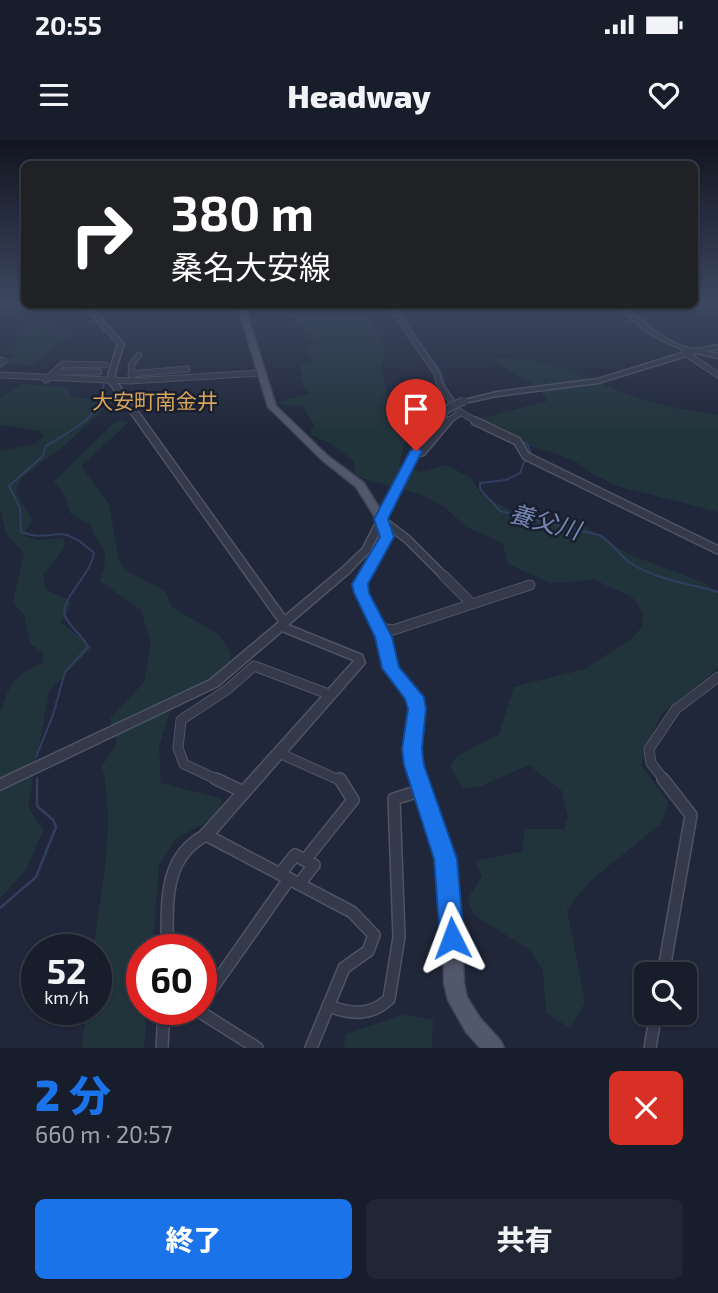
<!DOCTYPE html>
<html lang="ja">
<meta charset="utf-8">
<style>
:root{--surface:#181d2c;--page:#212634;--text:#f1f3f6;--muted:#9fa2a9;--line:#363b48;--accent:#1a73e8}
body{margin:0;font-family:"Exo 2","Noto Sans JP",sans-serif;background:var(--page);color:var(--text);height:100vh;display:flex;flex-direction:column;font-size:26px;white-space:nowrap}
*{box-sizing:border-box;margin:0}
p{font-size:23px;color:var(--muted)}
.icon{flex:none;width:38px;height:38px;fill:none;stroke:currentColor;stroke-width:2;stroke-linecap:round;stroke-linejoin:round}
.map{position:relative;height:908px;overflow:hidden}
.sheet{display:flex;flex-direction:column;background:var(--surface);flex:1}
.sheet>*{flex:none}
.banner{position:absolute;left:21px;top:21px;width:677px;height:147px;border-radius:10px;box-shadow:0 2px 5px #0004,0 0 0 2px var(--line);background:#202124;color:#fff;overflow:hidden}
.buttons{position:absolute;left:634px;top:822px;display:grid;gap:14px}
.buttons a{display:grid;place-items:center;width:63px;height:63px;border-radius:10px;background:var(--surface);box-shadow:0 2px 5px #0004,0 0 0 2px var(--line);font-size:35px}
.speed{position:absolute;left:21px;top:794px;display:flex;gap:14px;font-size:35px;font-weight:700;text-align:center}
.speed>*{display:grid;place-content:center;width:91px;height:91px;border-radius:50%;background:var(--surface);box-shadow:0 2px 5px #0004,0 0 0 2px var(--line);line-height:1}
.speed small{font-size:18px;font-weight:400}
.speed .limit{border:10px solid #d22;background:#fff;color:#111}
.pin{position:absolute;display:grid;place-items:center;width:60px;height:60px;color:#fff;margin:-72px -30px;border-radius:50% 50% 50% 0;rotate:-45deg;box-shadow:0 0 7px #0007}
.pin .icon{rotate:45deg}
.me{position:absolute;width:77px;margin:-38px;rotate:357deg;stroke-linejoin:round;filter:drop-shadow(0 0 5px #0008)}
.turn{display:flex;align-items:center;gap:24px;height:147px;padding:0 35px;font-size:32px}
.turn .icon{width:91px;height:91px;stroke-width:2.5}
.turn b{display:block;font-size:49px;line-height:60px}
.round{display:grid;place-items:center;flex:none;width:74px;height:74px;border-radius:10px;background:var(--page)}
.overview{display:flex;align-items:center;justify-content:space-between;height:119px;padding:0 35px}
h1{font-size:42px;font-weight:800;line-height:52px;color:var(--accent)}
.action{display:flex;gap:14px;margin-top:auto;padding:14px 35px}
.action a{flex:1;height:80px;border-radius:10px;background:var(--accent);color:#fff;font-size:28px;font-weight:800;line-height:80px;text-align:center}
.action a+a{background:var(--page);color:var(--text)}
.status{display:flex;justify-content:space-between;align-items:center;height:49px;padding:0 35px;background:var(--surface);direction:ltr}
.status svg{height:19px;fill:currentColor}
header{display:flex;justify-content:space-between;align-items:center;height:91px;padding:0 35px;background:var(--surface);font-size:32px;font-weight:800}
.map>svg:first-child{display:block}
.green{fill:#22343b}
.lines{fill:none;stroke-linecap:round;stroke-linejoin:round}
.stream-far1{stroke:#323e60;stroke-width:2}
.stream{stroke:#323e60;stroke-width:2.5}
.minor-far3-casing{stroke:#4f5465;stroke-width:7}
.minor-far2-casing{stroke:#4f5465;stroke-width:10}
.minor-far1-casing{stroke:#4f5465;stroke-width:11}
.minor-casing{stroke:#4f5465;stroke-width:14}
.tertiary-casing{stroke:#4f5465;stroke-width:3}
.primary-casing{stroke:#3d4354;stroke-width:3}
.minor-far3{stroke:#343a4a;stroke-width:5}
.minor-far2{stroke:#343a4a;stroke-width:7}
.minor-far1{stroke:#343a4a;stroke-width:9}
.minor{stroke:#343a4a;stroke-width:11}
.tertiary{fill:#343a4a;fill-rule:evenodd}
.primary{fill:#52586b;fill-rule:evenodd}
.tertiary-bridge-casing{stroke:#4f5465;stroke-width:9;stroke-linecap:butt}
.tertiary-bridge{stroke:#343a4a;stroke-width:7}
.route{fill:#1a73e8;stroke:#114b97;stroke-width:2}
.labels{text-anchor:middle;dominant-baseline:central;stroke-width:5;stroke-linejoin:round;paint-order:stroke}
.far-quarter-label{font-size:21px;fill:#d8a459;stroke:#1a1f2f}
.water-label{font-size:24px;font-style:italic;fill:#7586b0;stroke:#1a1f2f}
</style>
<div class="status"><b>20:55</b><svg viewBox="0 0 49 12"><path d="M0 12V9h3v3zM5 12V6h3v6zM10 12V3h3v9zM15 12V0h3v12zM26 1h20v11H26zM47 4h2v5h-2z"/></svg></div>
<header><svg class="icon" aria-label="menu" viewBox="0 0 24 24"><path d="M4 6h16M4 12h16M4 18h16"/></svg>Headway<svg class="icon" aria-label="heart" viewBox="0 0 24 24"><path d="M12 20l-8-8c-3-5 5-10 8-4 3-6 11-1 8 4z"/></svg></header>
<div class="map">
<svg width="718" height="908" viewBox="0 0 718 908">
<rect width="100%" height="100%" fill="#20273a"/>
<g class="green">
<path d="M287,165H350L369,177L385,208L382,229L388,259L409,284L399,326L420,332L447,325L472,339L480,353L513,372L586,387L628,414L705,443L718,454V528L660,575L641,626L668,661L662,683L591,740L567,769L585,863L570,888L546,873L543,831L531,811L473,774L468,759L482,736L475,721L523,711L524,689H564L568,678L562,651L529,625L479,647L462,648L450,626L456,617L499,594L514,547L585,529L632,498L642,487L643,472L632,457L595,440L550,443L508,424L503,403L466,387L446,368L420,354L365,339L355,334L354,321L331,304L310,294L314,285L303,266L280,264L281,261L311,254L303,246L300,225L312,221L305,207L316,202L293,180Z"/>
<path d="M30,183H53L45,192L70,194L32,226L5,223L14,215L3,213Z"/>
<path d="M500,218C547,218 577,234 619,251C650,263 684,270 718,275V372L617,346L590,333L578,323L555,313L497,297L484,291L478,283L482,278L547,261L540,248L493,221Z"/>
<path d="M23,244L66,247L72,257L89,259L106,267L66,304L21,338L16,352L32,380L23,396L38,400L64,398L65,407L43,435L46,450L72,462L61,482L92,507L49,551L28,666L43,690L26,730L0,758V572C10,545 14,533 43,524V512L31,505L24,475L13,462L24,414L6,393L0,369V311L35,304L43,297L41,291L0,285V258Z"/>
<path d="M120,280L129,282L81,326L109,364L119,422L129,432L165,451L172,467L218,494L231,512L228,531L173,560L159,608L161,643L222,659L218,675L176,699L159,725L152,810H142V870H147L144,908H82L86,870H96V810H93C101,751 116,685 102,626L117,603L110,579L144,542L151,503L141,470L100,441C103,432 107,421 104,411C101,401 94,400 91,385L70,373L65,355L54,341L114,283Z"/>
<path d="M404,874L433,880L432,908H344L346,894Z"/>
</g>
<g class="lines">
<g class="stream-far1">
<path d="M404,164L396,169L441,232L445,247L456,263"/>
<path d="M520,300L528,305L531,314"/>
<path d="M525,320L520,333L506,340L480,343V349L500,371L599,395C613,402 619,416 632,424C658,440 690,444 718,452"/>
<path d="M36,617L53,575L65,532L88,507C83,495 70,488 65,476C59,460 91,435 94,413C56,378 56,405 21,392L20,368L9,346L43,316L46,306C74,288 98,282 104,243"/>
<path d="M37,638V641"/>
</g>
<path class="stream" d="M0,768L36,737L56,687L53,680L37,666V639"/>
<defs>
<g id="minor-far3">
<path d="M23,164L21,167L85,165"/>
<path d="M397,164L392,168L437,234L439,243L452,262"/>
<path d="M684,212L718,235"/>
<path d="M0,220L4,221L0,224"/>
<path d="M54,232H99"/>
<path d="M131,234L187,229"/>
<path d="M0,235L130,241L260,233"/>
<path d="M133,236L131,225L139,215"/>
<path d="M46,240L63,224L105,225"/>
<path d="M457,270L479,283"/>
<path d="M445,283L460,273"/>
</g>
<g id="minor-far2">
<path d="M475,281L517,301L526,316L718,410"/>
<path d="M414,314L422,312L448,281"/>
<path d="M382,380L407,399L445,437"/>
</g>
<g id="minor-far1">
<path d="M444,436L472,464"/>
<path d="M380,488L393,490L530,445"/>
<path d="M279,613L341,641"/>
<path d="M220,641L184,624L178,608L181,580L228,549L254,526L331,555"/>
<path d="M665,641L651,623L649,609L676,569L718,537"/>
</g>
<g id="minor">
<path d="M216,639L244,652"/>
<path d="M295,715L314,725L299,744L280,734Z"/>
<path d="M305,720L353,660L340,639"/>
<path d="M299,744L352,772L374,795L368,811L344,828L311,908"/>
<path d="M167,810C168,767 161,718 206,695L280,734"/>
<path d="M663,835L691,675L663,639"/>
<path d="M201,864L289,739"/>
<path d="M328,866C351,874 370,877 389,859L399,797L394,659L422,650"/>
<path d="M197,870L257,908"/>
<path d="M162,908L164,870"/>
<path d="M650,908L656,873"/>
</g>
<g id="tertiary">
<path d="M81,164H88L124,204L115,232L116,241L285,476L341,429L363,408L425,285L449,264L456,266L432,286L370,411L349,433L288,485L362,515L365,523L211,699L206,701L201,699L199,695L201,691L353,522V520L282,491L218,546L0,650V639L210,540L279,482L108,241L109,232L118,204Z"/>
<path d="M616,164H623C639,180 672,208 695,209C702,209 711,206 718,205V209L704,211L718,214V218L696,213L598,243L497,256L464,263L460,261L497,252L598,239L688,211C659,202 637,186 616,164Z"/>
</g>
<path id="primary" d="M237,164H244L276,266L328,316L364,343L386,379L393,397L366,444L367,453L391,497L398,527L421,557L424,569L420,609L422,625L455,719L461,775L464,843L467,857L480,878L501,901L504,908H480L466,892L448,860L444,843L443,775L437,719L406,625L404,609L410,569L407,558L384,528L377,497L355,453L354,444L381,397L376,379L356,347L322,320L268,267Z"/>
</defs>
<use href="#minor-far3" class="minor-far3-casing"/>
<use href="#minor-far2" class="minor-far2-casing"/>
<use href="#minor-far1" class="minor-far1-casing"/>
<use href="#minor" class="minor-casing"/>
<use href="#tertiary" class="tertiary-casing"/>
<use href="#primary" class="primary-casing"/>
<use href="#minor-far3" class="minor-far3"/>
<use href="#minor-far2" class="minor-far2"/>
<use href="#minor-far1" class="minor-far1"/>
<use href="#minor" class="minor"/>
<use href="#tertiary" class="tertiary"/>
<use href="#primary" class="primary"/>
<defs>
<path id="tertiary-bridge" d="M452,266L464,261"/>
</defs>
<use href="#tertiary-bridge" class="tertiary-bridge-casing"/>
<use href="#tertiary-bridge" class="tertiary-bridge"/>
</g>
<linearGradient id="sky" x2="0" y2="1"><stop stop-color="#121520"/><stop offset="0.56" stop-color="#3c4760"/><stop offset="1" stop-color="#3c4760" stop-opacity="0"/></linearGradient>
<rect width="718" height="291" fill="url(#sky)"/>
<path class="route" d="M416,307L422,311L388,379L394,397L368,444L369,453L392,497L399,527L424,557L426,569L422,609L424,625L457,719L464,798L461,805L452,808L444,805L440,798L434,719L404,625L402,609L408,569L405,559L382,528L375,497L354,453L352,444L380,397L374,379L410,311Z"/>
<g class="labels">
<g class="far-quarter-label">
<text x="155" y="260">大安町南金井</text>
</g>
<g class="water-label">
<text transform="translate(545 381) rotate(15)">養父川</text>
</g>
</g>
</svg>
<div class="buttons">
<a><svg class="icon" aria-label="search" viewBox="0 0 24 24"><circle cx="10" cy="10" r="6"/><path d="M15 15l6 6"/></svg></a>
</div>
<div class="speed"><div>52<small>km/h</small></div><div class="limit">60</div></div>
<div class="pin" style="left:416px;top:311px;background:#d93025"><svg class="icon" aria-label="arrive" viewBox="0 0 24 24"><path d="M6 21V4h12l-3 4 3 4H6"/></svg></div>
<svg class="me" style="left:452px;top:798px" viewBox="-20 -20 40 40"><path d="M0-17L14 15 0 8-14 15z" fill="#1a73e8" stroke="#fff" stroke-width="4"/></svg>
<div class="banner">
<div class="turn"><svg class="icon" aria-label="right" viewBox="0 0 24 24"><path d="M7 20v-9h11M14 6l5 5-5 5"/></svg><div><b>380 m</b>桑名大安線</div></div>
</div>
</div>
<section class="sheet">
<div class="overview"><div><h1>2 分</h1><p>660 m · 20:57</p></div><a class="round" style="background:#d93025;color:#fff"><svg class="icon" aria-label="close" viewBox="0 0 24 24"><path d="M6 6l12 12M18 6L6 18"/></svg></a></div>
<div class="action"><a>終了</a><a>共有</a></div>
</section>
